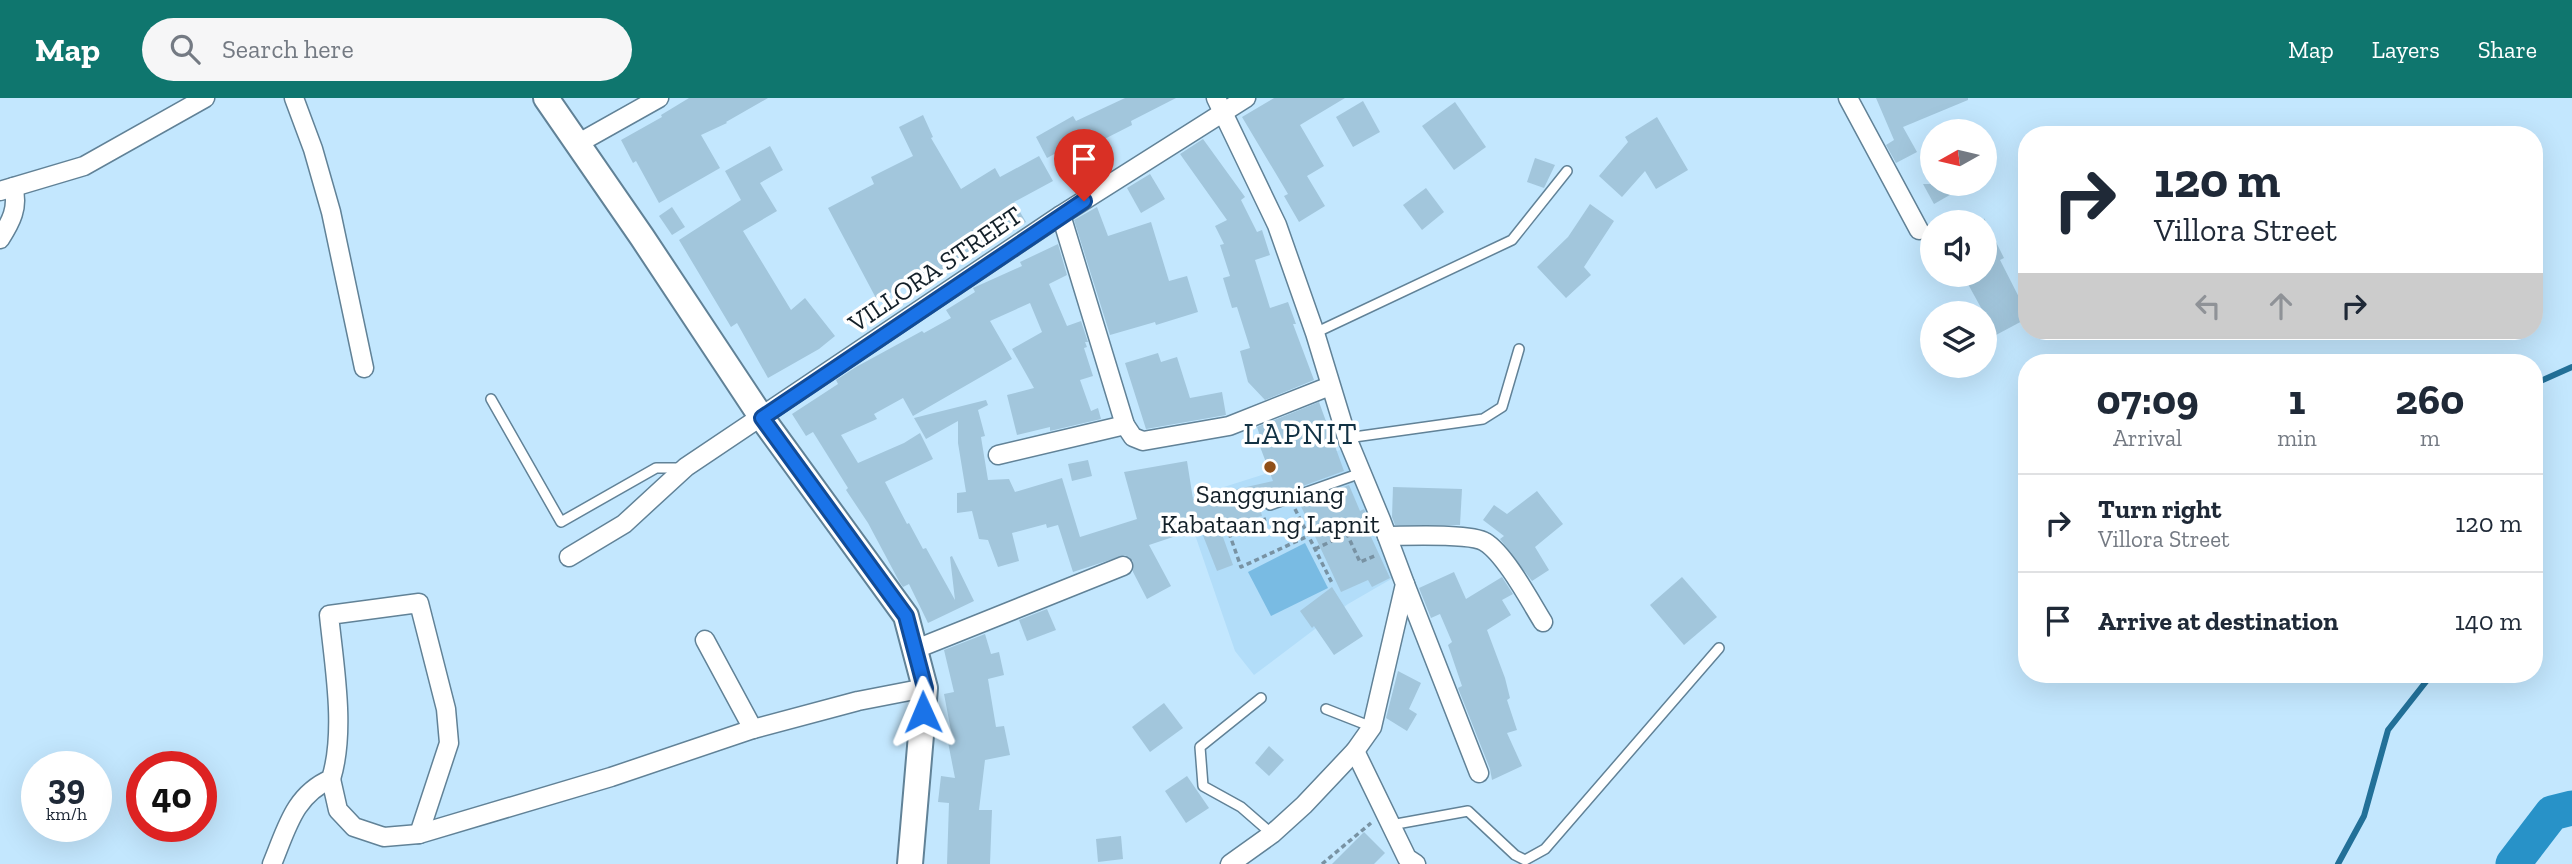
<!DOCTYPE html>
<style>
:root{--surface:#fff;--page:#f6f6f7;--text:#1f2937;--muted:#747a83;--line:#e0e1e3;--accent:#0f766e}
body{margin:0;font-family:"Zilla Slab",serif;background:var(--page);color:var(--text);height:100vh;display:flex;flex-direction:column;font-size:26px;white-space:nowrap}
*{box-sizing:border-box;margin:0}
p{font-size:23px;color:var(--muted)}
.icon{flex:none;width:38px;height:38px;fill:none;stroke:currentColor;stroke-width:2;stroke-linecap:round;stroke-linejoin:round}
.map{position:relative;flex:1;overflow:hidden}
.panel{position:absolute;left:2018px;top:256px;width:525px;height:329px;display:flex;flex-direction:column;background:var(--surface);border-radius:28px;box-shadow:0 7px 28px #0002}
.panel>*{flex:none}
.hud{position:absolute;left:2018px;top:28px;width:525px;height:214px;border-radius:28px;box-shadow:0 7px 28px #0002;background:#fff;color:var(--text);overflow:hidden}
.needle{width:46px;rotate:262deg}
.buttons{position:absolute;left:1920px;top:21px;display:grid;gap:14px}
.buttons a{display:grid;place-items:center;width:77px;height:77px;border-radius:50%;background:var(--surface);box-shadow:0 7px 28px #0002;font-size:35px}
.speed{position:absolute;left:21px;top:653px;display:flex;gap:14px;font-size:35px;font-weight:700;text-align:center}
.speed>*{display:grid;place-content:center;width:91px;height:91px;border-radius:50%;background:var(--surface);box-shadow:0 7px 28px #0002;line-height:1}
.speed small{font-size:18px;font-weight:400}
.speed .limit{border:10px solid #d22;background:#fff;color:#111}
.pin{position:absolute;display:grid;place-items:center;width:60px;height:60px;color:#fff;margin:-72px -30px;border-radius:50% 50% 50% 0;rotate:-45deg;box-shadow:0 0 7px #0007}
.pin .icon{rotate:45deg}
.me{position:absolute;width:77px;margin:-38px;rotate:359deg;stroke-linejoin:round;filter:drop-shadow(0 0 5px #0008)}
.turn{display:flex;align-items:center;gap:24px;height:147px;padding:0 21px;font-size:32px}
.turn .icon{width:91px;height:91px;stroke-width:2.5}
.turn b{display:block;font-size:49px;line-height:60px}
.lanes{display:flex;align-items:center;height:66px;padding:0 21px;background:#0003;justify-content:center;gap:35px;direction:ltr}
.lanes .off{opacity:.35}
.eta{display:flex;justify-content:space-evenly;align-items:center;height:119px;text-align:center}
.eta b{font-size:42px;font-weight:800;line-height:49px}
ul{padding:0;list-style:none}
li{display:flex;align-items:center;gap:21px;height:98px;padding:0 21px;border-top:2px solid var(--line)}
li div{flex:1}
li b{display:block;font-size:26px}
li em{font-style:normal}
header{display:flex;align-items:center;gap:42px;box-sizing:border-box;height:98px;padding:0 35px;background:var(--accent);color:#fff}
header strong{font-size:33px}
nav{display:flex;gap:38px;margin-inline-start:auto;font-size:24px}
.search{width:490px;height:63px;background:var(--page);display:flex;align-items:center;gap:18px;box-sizing:border-box;padding:0 24px;border-radius:38px;color:var(--muted);font-size:26px}
.map>svg:first-child{display:block}
.built{fill:#b2ddf9}
.green{fill:#79bbe3}
.lines{fill:none;stroke-linecap:round;stroke-linejoin:round}
.stream{stroke:#227098;stroke-width:6}
.river{stroke:#2892c8;stroke-width:35}
.building{fill:#a2c6dc}
.lane-casing{stroke:#618297;stroke-width:12}
.street-casing{stroke:#618297;stroke-width:21}
.secondary-casing{stroke:#618297;stroke-width:28}
.path{stroke:#7892a3;stroke-width:3.5;stroke-dasharray:5 3.5;stroke-linecap:butt}
.lane{stroke:#fff;stroke-width:9}
.street{stroke:#fff;stroke-width:18}
.secondary{stroke:#fff;stroke-width:24}
.route-casing{stroke:#114b97;stroke-width:18}
.route{stroke:#1a73e8;stroke-width:12}
.poi-dot{fill:#905019;stroke:#fff;stroke-width:2.5}
.labels{text-anchor:middle;dominant-baseline:central;stroke-width:7;stroke-linejoin:round;paint-order:stroke}
.street-label{font-size:26px;fill:#132029;stroke:#fff}
.poi-label{font-size:26px;fill:#132029;stroke:#fff}
.quarter-label{font-size:30px;letter-spacing:2px;fill:#123244;stroke:#fff}
</style>
<header>
<strong>Map</strong>
<div class="search"><svg class="icon" aria-label="search" viewBox="0 0 24 24"><circle cx="10" cy="10" r="6"/><path d="M15 15l6 6"/></svg>Search here</div>
<nav><a>Map</a><a>Layers</a><a>Share</a></nav>
</header>
<div class="map">
<svg width="2572" height="766" viewBox="0 0 2572 766">
<rect width="100%" height="100%" fill="#c3e7fe"/>
<path class="built" d="M1343,351L1393,480L1348,506L1254,577L1235,553L1183,402Z"/>
<path class="green" d="M1305,445L1328,490L1271,518L1248,474Z"/>
<g class="lines">
<g class="stream">
<path d="M2534,286L2572,269"/>
<path d="M2338,766L2364,718L2388,632L2432,576"/>
</g>
<path class="river" d="M2513,766L2552,715L2572,710"/>
</g>
<g class="building">
<path d="M689,0H768L726,24L727,25L701,37L720,70L659,105L636,63L633,65L621,42L662,19L661,17Z"/>
<path d="M1125,0H1176L1131,23L1132,27L1075,56L1071,47L1047,60L1036,39L1073,18L1076,23Z"/>
<path d="M1274,0H1345L1300,27L1324,68L1307,78L1325,108L1299,124L1284,98L1288,96L1242,19Z"/>
<path d="M1876,0H1968V2L1903,29L1917,54L1896,65L1886,47L1894,42Z"/>
<path d="M1363,3L1380,34L1353,49L1336,19Z"/>
<path d="M1455,4L1486,49L1454,72L1422,28Z"/>
<path d="M923,17L933,39L931,40L961,91L995,70L1000,79L1039,58L1053,83L1014,104L1026,124L921,184L918,180L877,202L828,110L874,86L871,79L913,58L899,29Z"/>
<path d="M1657,19L1688,72L1656,91L1645,73L1622,99L1599,78L1628,44L1625,39Z"/>
<path d="M1203,41L1245,99L1241,102L1257,134L1262,132L1270,157L1255,162L1270,210L1288,204L1296,226H1293L1314,282L1265,302L1248,284L1240,253L1250,250L1237,209L1232,210L1223,180L1230,178L1220,147L1224,146L1215,128L1227,122L1180,56Z"/>
<path d="M770,48L783,72L760,85L777,113L743,133L791,212L805,200L835,238L819,251L768,280L737,225L731,229L679,142L741,102L725,73Z"/>
<path d="M1535,60L1555,67L1544,90L1527,84Z"/>
<path d="M1150,76L1165,101L1141,115L1127,90Z"/>
<path d="M1923,86H1969L1934,106Z"/>
<path d="M1426,90L1444,114L1422,132L1403,107Z"/>
<path d="M1590,106L1614,123L1584,169L1591,177L1566,200L1537,169L1568,139Z"/>
<path d="M672,109L685,129L672,137L659,118Z"/>
<path d="M1097,109L1108,138L1151,124L1169,183L1187,178L1198,214L1156,227L1155,224L1110,237L1074,122Z"/>
<path d="M1984,120L2004,160L2000,162L2026,213V221L1996,237L1963,177H1984Z"/>
<path d="M1058,146L1067,177L1049,186L1067,228L1081,223L1088,244H1085L1087,249L1084,250L1093,278L1080,282L1091,313L1098,310L1101,321L1050,333V329L1017,337L1007,297L1034,290L1012,251L1042,234L1030,205L990,223L1012,261L913,318L903,300L874,316L877,321L841,337L858,365L904,345L920,335L933,361L885,384L907,426L909,425L923,451L926,450L955,502L950,459L952,458L974,503L928,525L909,486L903,489L900,485L868,425L846,392L848,390L813,334L806,338L792,316L838,286L836,282L856,269L922,233L924,235L951,220L946,212L975,194L973,190L1022,168L1020,164Z"/>
<path d="M1158,255L1161,264L1177,259L1190,300L1222,294L1226,317L1146,331L1125,265Z"/>
<path d="M986,302L988,307L978,312L985,338L981,339L988,382L1009,381L1015,394L1062,380L1080,439L1137,421L1124,374L1187,363L1193,401L1273,383L1259,346L1262,344L1257,329L1319,304L1344,373L1267,401L1259,406L1262,418L1219,428L1233,467L1217,473L1200,430L1149,447L1171,488L1147,501L1133,474V463L1125,457L1073,474L1058,427L1047,430L1046,426L1012,435L1019,463L998,469L988,442L979,441L972,413L957,415V395L966,394L958,345V323L926,341L914,320Z"/>
<path d="M1088,362L1092,378L1072,383L1068,366Z"/>
<path d="M1349,387L1360,413L1364,411L1371,428H1366L1390,480L1372,489L1368,482L1341,494L1299,404Z"/>
<path d="M1393,389L1462,391L1460,427H1395L1392,419Z"/>
<path d="M1537,393L1563,426L1535,449L1549,472L1532,483L1500,441L1504,438L1483,422L1494,407L1507,416Z"/>
<path d="M1454,474L1466,501L1502,479L1513,496L1502,502L1511,517L1487,532L1505,580L1510,600L1507,602L1517,632L1507,635L1522,668L1492,682L1490,671L1458,590L1462,588L1448,547L1452,544L1440,516L1431,520L1419,490Z"/>
<path d="M1682,479L1717,519L1684,547L1650,507Z"/>
<path d="M1332,489L1363,538L1334,557L1314,528L1312,530L1300,513Z"/>
<path d="M1047,511L1056,532L1027,543L1019,522Z"/>
<path d="M985,536L991,556L999,554L1004,577L988,581L996,629L1004,628L1010,657L985,662L979,712H992L990,766H947L949,705L938,704L941,678L955,680L947,639L952,638L944,596L954,594L944,552Z"/>
<path d="M1398,573L1421,585L1409,611L1417,616L1407,633L1386,620Z"/>
<path d="M1164,605L1183,630L1150,654L1132,629Z"/>
<path d="M1269,648L1284,662L1269,678L1255,665Z"/>
<path d="M1187,678L1209,710L1186,725L1165,693Z"/>
<path d="M1364,734L1385,755L1374,766H1332Z"/>
<path d="M1121,738L1123,761L1098,764L1096,741Z"/>
</g>
<g class="lines">
<defs>
<g id="lane">
<path d="M1315,235L1512,142L1567,73"/>
<path d="M491,301L561,424L656,370H683"/>
<path d="M1347,340L1483,321L1502,309L1519,251"/>
<path d="M1270,407L1361,375"/>
<path d="M1261,600L1200,649L1203,688L1241,709L1272,736"/>
<path d="M1326,611L1372,629"/>
<path d="M1391,727L1468,713L1515,757L1525,762L1545,751L1719,550"/>
</g>
<g id="street">
<path d="M294,0L313,51L331,114L364,270"/>
<path d="M1216,0L1277,127L1315,235L1347,340L1381,422L1405,486L1372,629L1355,653L1304,707L1272,736L1230,766"/>
<path d="M1848,0L1919,132"/>
<path d="M577,46L659,0"/>
<path d="M0,93L84,68L205,0"/>
<path d="M1061,117L1125,327L1133,339L1143,343L1229,328L1330,288"/>
<path d="M0,141C11,124 19,109 13,89"/>
<path d="M998,357L1125,327"/>
<path d="M1387,438C1407,438 1471,435 1485,444C1505,456 1530,503 1543,524"/>
<path d="M569,459L624,426L686,369L1061,117L1246,0"/>
<path d="M1405,486L1479,675"/>
<path d="M705,542L753,631"/>
<path d="M916,551L1123,468"/>
<path d="M1355,653L1407,760L1416,766"/>
<path d="M331,681L338,712L354,729L384,739L419,736L611,679L753,631L858,603L925,590"/>
<path d="M272,766C287,730 294,697 331,681C346,633 334,567 329,517L419,505L446,611L449,645L419,736"/>
</g>
<path id="secondary" d="M546,0L642,139L762,320L906,518L925,590L910,766"/>
</defs>
<use href="#lane" class="lane-casing"/>
<use href="#street" class="street-casing"/>
<use href="#secondary" class="secondary-casing"/>
<g class="path">
<path d="M1295,411L1333,487"/>
<path d="M1266,421L1228,432L1241,469L1308,438"/>
<path d="M1315,451L1347,436L1360,464L1377,457"/>
<path d="M1322,766L1371,725"/>
</g>
<use href="#lane" class="lane"/>
<use href="#street" class="street"/>
<use href="#secondary" class="secondary"/>
</g>
<g class="lines">
<defs>
<path id="route" d="M923,614L925,590L906,518L762,320L1084,103"/>
</defs>
<use href="#route" class="route-casing"/>
<use href="#route" class="route"/>
</g>
<circle class="poi-dot" cx="1270" cy="369" r="7"/>
<g class="labels">
<g class="street-label">
<text transform="translate(935 171) rotate(-34)">VILLORA STREET</text>
</g>
<g class="poi-label">
<text x="1270" y="396">Sangguniang<tspan x="1270" dy="30">Kabataan ng Lapnit</tspan></text>
</g>
<g class="quarter-label">
<text x="1301" y="336">LAPNIT</text>
</g>
</g>
</svg>
<div class="buttons">
<a><svg class="needle" viewBox="-14 -14 28 28"><path d="M0-13l5 13h-10z" fill="#e53935"/><path d="M0 13l5-13h-10z" fill="#747a83"/></svg></a>
<a><svg class="icon" aria-label="sound" viewBox="0 0 24 24"><path d="M4 9h4l5-4v14l-5-4H4zM17 9q2 3 0 6"/></svg></a>
<a><svg class="icon" aria-label="layers" viewBox="0 0 24 24"><path d="M12 4l9 5-9 5-9-5zM3 14l9 5 9-5"/></svg></a>
</div>
<div class="speed"><div>39<small>km/h</small></div><div class="limit">40</div></div>
<div class="pin" style="left:1084px;top:103px;background:#d93025"><svg class="icon" aria-label="arrive" viewBox="0 0 24 24"><path d="M6 21V4h12l-3 4 3 4H6"/></svg></div>
<svg class="me" style="left:923px;top:614px" viewBox="-20 -20 40 40"><path d="M0-17L14 15 0 8-14 15z" fill="#1a73e8" stroke="#fff" stroke-width="4"/></svg>
<div class="hud">
<div class="turn"><svg class="icon" aria-label="right" viewBox="0 0 24 24"><path d="M7 20v-9h11M14 6l5 5-5 5"/></svg><div><b>120 m</b>Villora Street</div></div>
<div class="lanes"><svg class="icon off" aria-label="left" viewBox="0 0 24 24"><path d="M17 20v-9H6M10 6l-5 5 5 5"/></svg><svg class="icon off" aria-label="ahead" viewBox="0 0 24 24"><path d="M12 20V5M6 11l6-6 6 6"/></svg><svg class="icon" aria-label="right" viewBox="0 0 24 24"><path d="M7 20v-9h11M14 6l5 5-5 5"/></svg></div>
</div>
<section class="panel">
<div class="eta">
<div><b>07:09</b><p>Arrival</p></div>
<div><b>1</b><p>min</p></div>
<div><b>260</b><p>m</p></div>
</div>
<ul>
<li><svg class="icon" aria-label="right" viewBox="0 0 24 24"><path d="M7 20v-9h11M14 6l5 5-5 5"/></svg><div><b>Turn right</b><p>Villora Street</p></div><em>120 m</em></li>
<li><svg class="icon" aria-label="arrive" viewBox="0 0 24 24"><path d="M6 21V4h12l-3 4 3 4H6"/></svg><div><b>Arrive at destination</b></div><em>140 m</em></li>
</ul>
</section>
</div>
